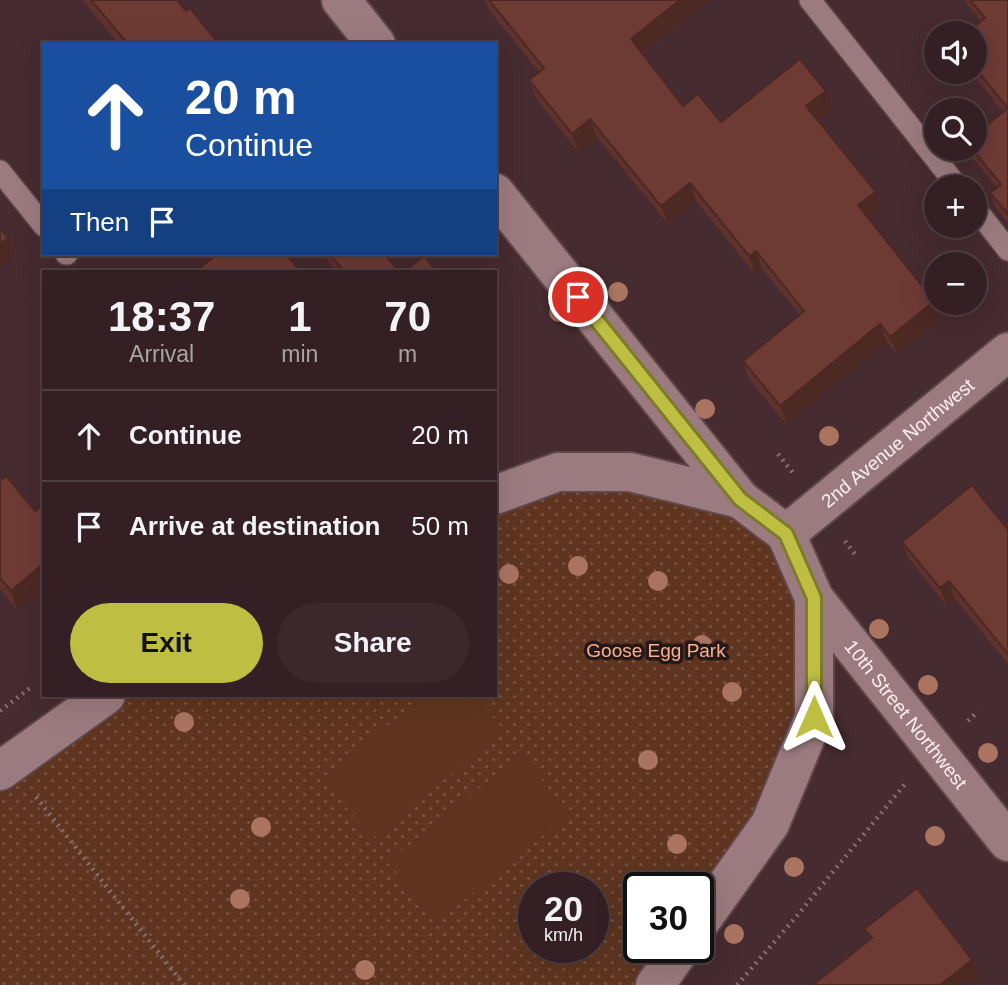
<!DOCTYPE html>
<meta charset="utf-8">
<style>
:root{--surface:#342024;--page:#3c282c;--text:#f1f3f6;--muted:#a9a3a6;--line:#4e3e41;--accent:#bebe42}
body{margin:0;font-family:Helvetica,sans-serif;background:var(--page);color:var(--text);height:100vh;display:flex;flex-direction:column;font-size:26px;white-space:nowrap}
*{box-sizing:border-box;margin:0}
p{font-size:23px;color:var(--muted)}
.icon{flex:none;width:38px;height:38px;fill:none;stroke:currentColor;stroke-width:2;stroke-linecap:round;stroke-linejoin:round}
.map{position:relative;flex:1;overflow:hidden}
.panel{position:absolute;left:42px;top:270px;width:455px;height:427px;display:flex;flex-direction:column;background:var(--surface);border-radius:0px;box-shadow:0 7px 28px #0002,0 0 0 2px var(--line)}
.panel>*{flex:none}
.top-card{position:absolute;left:42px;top:42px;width:455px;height:214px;border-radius:0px;box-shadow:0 7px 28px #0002,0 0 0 2px var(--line);background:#1a4fa0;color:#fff;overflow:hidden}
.tools{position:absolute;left:924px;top:21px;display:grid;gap:14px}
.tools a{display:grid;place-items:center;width:63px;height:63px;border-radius:50%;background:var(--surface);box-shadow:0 7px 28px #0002,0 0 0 2px var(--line);font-size:35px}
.speed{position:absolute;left:518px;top:872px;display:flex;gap:14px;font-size:35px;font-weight:700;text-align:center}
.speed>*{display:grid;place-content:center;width:91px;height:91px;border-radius:50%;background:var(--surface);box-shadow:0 7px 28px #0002,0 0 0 2px var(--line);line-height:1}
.speed small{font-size:18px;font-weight:400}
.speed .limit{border:4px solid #111;border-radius:10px;background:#fff;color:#111}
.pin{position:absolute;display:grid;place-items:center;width:60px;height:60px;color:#fff;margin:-30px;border:4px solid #fff;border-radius:50%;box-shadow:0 2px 7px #0007}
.me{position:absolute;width:77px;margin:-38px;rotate:0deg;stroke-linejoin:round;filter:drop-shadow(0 0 5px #0008)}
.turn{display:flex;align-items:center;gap:24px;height:147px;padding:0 28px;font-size:32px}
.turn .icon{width:91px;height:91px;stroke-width:2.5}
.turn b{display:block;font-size:49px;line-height:60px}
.then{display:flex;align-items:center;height:66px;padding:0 28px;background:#0003;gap:14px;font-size:26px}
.eta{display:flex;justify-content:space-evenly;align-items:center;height:119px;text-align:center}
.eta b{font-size:42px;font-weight:800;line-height:49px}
.action{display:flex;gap:14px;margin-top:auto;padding:14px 28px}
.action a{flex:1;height:80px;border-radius:42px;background:var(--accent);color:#111;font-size:28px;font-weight:800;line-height:80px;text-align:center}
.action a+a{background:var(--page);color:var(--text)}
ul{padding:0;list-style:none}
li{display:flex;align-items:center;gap:21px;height:91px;padding:0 28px;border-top:2px solid var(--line)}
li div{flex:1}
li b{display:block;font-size:26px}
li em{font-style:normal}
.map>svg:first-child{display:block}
.park{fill:url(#park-dots);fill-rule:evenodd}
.pitch{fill:#5f351f}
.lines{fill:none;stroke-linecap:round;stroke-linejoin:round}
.lane-casing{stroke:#5f474c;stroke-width:24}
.street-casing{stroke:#5f474c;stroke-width:42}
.secondary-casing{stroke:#5f474c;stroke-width:42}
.path{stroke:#876e73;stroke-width:4.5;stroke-dasharray:2 5;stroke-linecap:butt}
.lane{stroke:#9c7b80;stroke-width:21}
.street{stroke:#9c7b80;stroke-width:38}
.secondary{stroke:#9c7b80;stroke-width:38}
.tree{fill:#ab7461}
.wall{fill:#5f322d}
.shaded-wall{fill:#4d2924}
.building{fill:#6e3a34;stroke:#4d2924;stroke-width:2}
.route-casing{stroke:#7c7c2b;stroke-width:18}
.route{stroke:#bebe42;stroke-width:12}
.labels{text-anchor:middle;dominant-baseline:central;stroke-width:7;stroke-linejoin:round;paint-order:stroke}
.street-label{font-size:19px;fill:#ffecef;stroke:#24181a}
.park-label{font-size:19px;fill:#fdb089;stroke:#24181a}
</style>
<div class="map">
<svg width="1008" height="985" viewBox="0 0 1008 985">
<defs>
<pattern id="park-dots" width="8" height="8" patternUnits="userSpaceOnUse" patternTransform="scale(1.75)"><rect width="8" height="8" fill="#5f351f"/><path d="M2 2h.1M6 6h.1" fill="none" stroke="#775240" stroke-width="1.8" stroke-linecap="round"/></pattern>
</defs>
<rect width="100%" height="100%" fill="#462b30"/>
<path class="park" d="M630,472L786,534L814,717L698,925V887H639V947H682L655,985H0V771L106,695H495V495ZM534,887H593V947H534Z"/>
<g class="pitch">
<path d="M425,695H475L504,731L372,839L323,778Z"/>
<path d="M521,754L570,814L437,922L388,862Z"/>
</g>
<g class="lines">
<defs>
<g id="lane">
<path d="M810,0L958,187"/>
<path d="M0,171L44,226"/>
<path d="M975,208L1008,250"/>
<path d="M66,254H67"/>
</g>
<g id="street">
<path d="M495,495L558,472H630L740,499"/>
<path id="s1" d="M786,534L1008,352"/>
<path d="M0,771L106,695"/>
<path d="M698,925L770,824L814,717V598"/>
<path d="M655,985L682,947"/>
</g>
<g id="secondary">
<path d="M341,0L376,44"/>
<path id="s2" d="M495,193L740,499L786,534L814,598L1008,842"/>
</g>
</defs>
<use href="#lane" class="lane-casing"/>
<use href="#street" class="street-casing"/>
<use href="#secondary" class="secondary-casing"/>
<g class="path">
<path d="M778,454L793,473"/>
<path d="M845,541L857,557"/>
<path d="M0,711L30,688"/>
<path d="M968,721L978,711"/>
<path d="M36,797L184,985"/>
<path d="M737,985L796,917L905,784"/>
</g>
<use href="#lane" class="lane"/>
<use href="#street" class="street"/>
<use href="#secondary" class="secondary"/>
</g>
<g class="tree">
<circle cx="618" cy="292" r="10"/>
<circle cx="559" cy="312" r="10"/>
<circle cx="705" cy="409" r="10"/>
<circle cx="829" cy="436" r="10"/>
<circle cx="578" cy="566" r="10"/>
<circle cx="509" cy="574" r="10"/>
<circle cx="658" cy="581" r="10"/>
<circle cx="879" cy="629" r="10"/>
<circle cx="702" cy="645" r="10"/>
<circle cx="928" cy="685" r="10"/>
<circle cx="732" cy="692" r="10"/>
<circle cx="184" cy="722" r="10"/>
<circle cx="988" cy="753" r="10"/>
<circle cx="648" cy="760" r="10"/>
<circle cx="261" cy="827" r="10"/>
<circle cx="935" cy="836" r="10"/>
<circle cx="677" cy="844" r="10"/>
<circle cx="794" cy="867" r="10"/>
<circle cx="240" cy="899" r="10"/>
<circle cx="734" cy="934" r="10"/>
<circle cx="365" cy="970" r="10"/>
</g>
<g class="wall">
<path d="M82,0H177L219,44H119Z"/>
<path d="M485,0H709L642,54L683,106L721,122L832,109L818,120L882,209L869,220L934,301L941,319L897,354L887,342L786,424L749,379L743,361L800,315L762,269L755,274L696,201L668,224L597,137L578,152L536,98L529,80L539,72L489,10Z"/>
<path d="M964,0H1008V223L996,208L990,193L997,187L972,157L969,149H975L1003,112L971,72H975V33L981,22Z"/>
<path d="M324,254H384L399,271H336L326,259Z"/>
<path d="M0,481L35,511L44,504V588L17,610L0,589Z"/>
<path d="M1008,530V664L955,599L947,606L909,559L902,542Z"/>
</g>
<g class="shaded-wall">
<path d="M680,0H709L637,57L631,39Z"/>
<path d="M826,91L832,109L813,124L806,106Z"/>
<path d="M590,119L597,137L578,152L572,134Z"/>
<path d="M690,183L696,201L668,224L661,206Z"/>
<path d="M876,192L882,209L865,223L858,205Z"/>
<path d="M8,238L14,256L0,269V244Z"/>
<path d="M756,251L762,269L755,274L749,256Z"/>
<path d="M934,301L941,319L897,354L890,337Z"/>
<path d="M880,324L887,342L786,424L780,406Z"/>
<path d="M44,563V588L17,610L11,591Z"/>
<path d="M949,581L955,599L947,606L940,588Z"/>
<path d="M972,960L979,977L968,985H940Z"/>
</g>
<g class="building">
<path d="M91,0H177L186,11L190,8L219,44H128Z"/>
<path d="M489,0H680L631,39L683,106L698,94L721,122L800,59L826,91L806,106L876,192L858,205L934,301L890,337L880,324L780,406L743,361L804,311L756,251L749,256L690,183L661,206L590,119L572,134L529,80L544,68Z"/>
<path d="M970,0H1008V214L990,193L1001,184L972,149H975V135L1008,108L975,68V33H966L985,18Z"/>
<path d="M0,229L8,238L0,244Z"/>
<path d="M217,254H286L300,271H196Z"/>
<path d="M329,254H384L399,271H344Z"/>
<path d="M424,256L436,271H405Z"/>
<path d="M6,476L35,511L44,504V563L11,591L0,578V481Z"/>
<path d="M972,485L1008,530V654L949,581L940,588L902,542Z"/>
<path d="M917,888L972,960L940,985H813L872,938L864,929Z"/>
</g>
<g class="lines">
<defs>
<path id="route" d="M578,297L740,499L786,534L814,598V717"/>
</defs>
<use href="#route" class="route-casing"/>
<use href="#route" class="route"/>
</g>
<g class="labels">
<g class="street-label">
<text stroke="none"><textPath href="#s1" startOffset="144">2nd Avenue Northwest</textPath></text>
<text stroke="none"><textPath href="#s2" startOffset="668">10th Street Northwest</textPath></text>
</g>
<g class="park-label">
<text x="656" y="650">Goose Egg Park</text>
</g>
</g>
</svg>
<div class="tools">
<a><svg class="icon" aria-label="sound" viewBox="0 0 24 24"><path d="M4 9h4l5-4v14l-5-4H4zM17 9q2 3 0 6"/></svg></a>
<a><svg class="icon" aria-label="search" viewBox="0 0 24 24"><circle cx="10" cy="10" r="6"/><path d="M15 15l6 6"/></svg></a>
<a>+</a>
<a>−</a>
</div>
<div class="speed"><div>20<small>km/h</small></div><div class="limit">30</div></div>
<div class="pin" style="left:578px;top:297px;background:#d93025"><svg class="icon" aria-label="arrive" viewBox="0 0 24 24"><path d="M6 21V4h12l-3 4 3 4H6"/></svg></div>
<svg class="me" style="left:814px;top:717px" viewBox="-20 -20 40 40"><path d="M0-17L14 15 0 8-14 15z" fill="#bebe42" stroke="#fff" stroke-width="4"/></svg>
<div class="top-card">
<div class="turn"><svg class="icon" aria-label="ahead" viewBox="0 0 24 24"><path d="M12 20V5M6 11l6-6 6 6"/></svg><div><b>20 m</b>Continue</div></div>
<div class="then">Then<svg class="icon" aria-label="arrive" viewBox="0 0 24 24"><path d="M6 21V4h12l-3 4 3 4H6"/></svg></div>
</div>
<section class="panel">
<div class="eta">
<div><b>18:37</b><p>Arrival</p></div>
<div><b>1</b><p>min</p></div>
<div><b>70</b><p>m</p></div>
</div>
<ul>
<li><svg class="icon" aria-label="ahead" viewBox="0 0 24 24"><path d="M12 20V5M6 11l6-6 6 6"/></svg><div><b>Continue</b></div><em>20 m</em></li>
<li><svg class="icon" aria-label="arrive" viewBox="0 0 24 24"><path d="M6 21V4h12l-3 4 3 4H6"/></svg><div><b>Arrive at destination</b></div><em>50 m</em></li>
</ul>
<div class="action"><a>Exit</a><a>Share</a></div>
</section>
</div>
